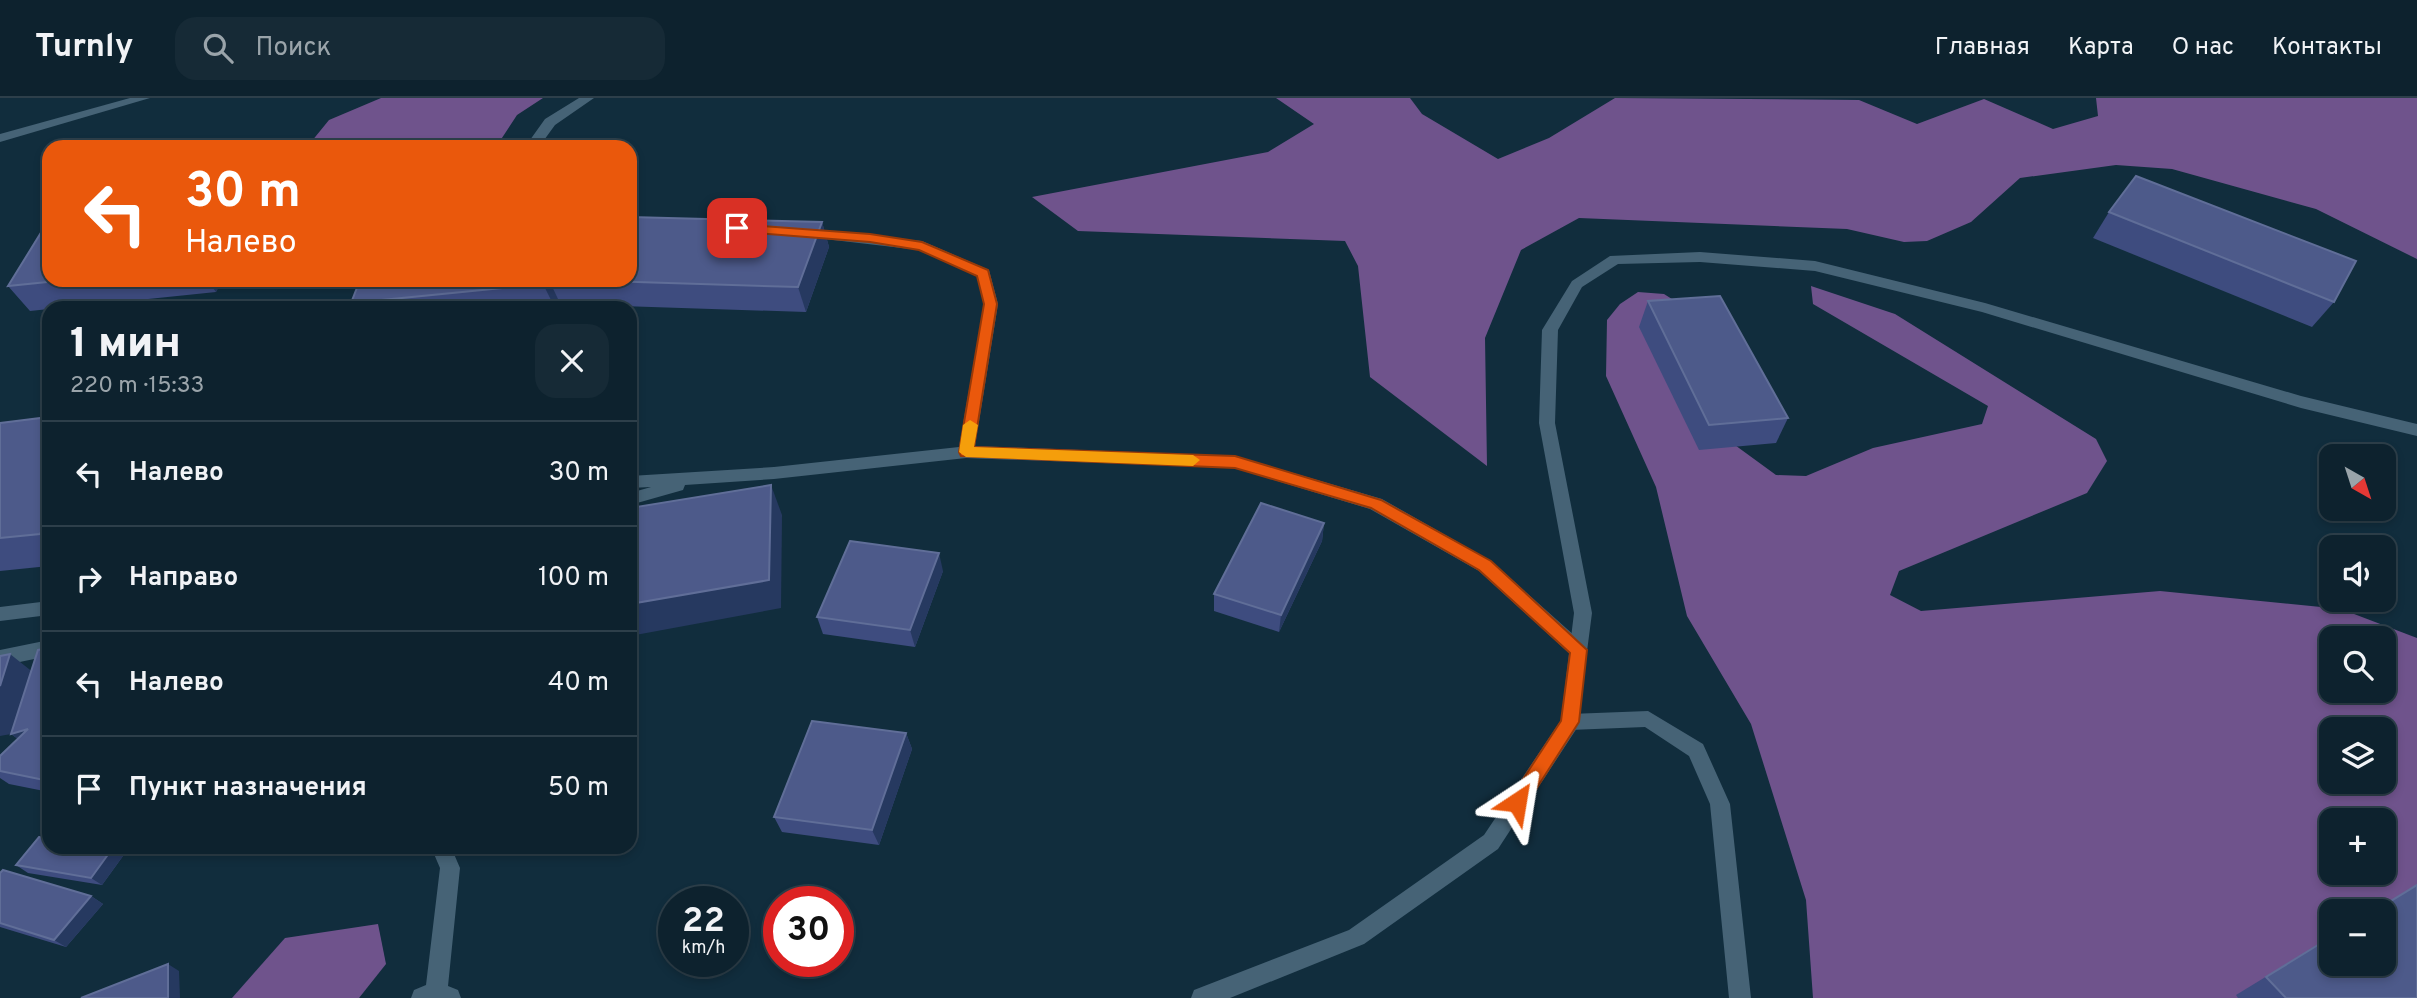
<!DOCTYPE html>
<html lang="ru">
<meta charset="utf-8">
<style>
:root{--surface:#0d222e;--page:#162a36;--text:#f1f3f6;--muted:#9aa4aa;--line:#2d3f4a}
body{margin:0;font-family:Overpass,sans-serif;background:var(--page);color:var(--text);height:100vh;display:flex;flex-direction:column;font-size:26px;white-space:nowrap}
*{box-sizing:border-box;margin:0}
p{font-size:23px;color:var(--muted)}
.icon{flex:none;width:38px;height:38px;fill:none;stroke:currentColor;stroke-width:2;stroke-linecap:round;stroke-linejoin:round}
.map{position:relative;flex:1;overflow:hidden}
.side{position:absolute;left:42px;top:203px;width:595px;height:553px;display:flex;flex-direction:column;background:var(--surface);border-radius:21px;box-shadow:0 4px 10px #0003,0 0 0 2px var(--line)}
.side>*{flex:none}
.banner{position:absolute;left:42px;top:42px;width:595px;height:147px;border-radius:21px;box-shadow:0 4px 10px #0003,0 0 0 2px var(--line);background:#ea580c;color:#fff;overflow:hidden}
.needle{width:46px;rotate:141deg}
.tools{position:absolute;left:2319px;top:346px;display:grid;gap:14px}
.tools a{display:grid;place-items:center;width:77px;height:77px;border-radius:14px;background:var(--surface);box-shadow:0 4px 10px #0003,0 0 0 2px var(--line);font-size:35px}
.speed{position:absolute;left:658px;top:788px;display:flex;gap:14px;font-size:35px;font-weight:700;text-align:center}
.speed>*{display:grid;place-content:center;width:91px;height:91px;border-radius:50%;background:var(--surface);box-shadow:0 4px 10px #0003,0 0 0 2px var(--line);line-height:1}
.speed small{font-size:18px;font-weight:400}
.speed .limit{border:10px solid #d22;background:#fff;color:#111}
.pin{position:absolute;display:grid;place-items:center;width:60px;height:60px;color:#fff;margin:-30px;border-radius:14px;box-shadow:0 4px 10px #0006}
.me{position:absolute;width:77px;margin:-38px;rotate:33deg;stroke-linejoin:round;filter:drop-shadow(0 0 5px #0008)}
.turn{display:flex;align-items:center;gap:24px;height:147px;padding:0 28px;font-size:32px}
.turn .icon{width:91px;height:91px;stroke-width:2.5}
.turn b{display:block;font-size:49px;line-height:60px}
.round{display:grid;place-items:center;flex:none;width:74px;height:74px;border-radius:21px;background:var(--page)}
.head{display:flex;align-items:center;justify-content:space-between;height:119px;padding:0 28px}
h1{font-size:42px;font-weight:800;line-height:52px}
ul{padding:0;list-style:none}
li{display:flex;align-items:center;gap:21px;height:105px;padding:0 28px;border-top:2px solid var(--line)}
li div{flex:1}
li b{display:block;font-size:26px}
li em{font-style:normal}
header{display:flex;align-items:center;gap:42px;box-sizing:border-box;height:98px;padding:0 35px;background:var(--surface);border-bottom:2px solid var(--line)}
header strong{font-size:33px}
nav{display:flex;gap:38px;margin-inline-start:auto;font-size:24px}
.search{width:490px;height:63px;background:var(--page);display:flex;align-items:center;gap:18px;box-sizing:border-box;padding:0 24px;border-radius:21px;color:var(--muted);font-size:26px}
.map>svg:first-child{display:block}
.forest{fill:#6f538c;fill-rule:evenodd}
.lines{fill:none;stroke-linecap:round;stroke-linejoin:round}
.lane{fill:#466376;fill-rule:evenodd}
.street{fill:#466376;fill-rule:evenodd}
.wall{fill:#3e4c7f}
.shaded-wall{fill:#263960}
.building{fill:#4d5a8a;stroke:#606e98;stroke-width:2}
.route{fill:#ea580c;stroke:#983908;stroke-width:2}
.slow{fill:#f59e0b}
</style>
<header>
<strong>Turnly</strong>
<div class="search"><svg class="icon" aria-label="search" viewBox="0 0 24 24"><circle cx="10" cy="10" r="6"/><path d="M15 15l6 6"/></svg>Поиск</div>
<nav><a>Главная</a><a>Карта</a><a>О нас</a><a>Контакты</a></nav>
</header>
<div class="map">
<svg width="2417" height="900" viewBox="0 0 2417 900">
<rect width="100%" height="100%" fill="#112d3d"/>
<g class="forest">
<path d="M381,0H543L517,17L496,49H307L329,22Z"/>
<path d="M1276,0H1410L1422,16L1498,61L1549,40L1615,0L1859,2L1917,26L1984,1L2053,31L2098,18L2096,0H2417V161L2316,111L2172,71L2116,67L2020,80L1971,124L1927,143L1904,144L1847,131L1579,120L1521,152L1485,240L1487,368L1370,279L1358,168L1345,143L1078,133L1032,99L1268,54L1314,26Z"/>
<path d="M1811,188L1895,216L2096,341L2107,363L2087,395L1899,473L1890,497L1921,513L2160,493L2341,511L2417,540V900H1813L1806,802L1751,626L1687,518L1656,389L1606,278L1607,222L1620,206L1638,194L1664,196L1683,208L1728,342L1776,377L1806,378L1873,350L1982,326L1988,308L1813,206ZM2331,541H2384V593H2331ZM2331,632H2384V684H2331ZM2331,723H2384V775H2331ZM2331,814H2384V866H2331Z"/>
<path d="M378,826L386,866L359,900H232L285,840Z"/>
</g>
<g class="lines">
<g class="lane">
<path d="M130,0H150L0,44V36Z"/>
<path d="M579,0H594L555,27L539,49H525L545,21Z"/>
<path d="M804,131L922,143L989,172L998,206L975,348L1235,358L1382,401L1491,463L1585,547L1587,552L1585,557L1578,560L1571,557L1479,473L1370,411L1235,370L966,360L774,381L685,387L683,392L630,407V395L651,389L630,390V378L774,369L959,349L984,206L977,178L919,152L799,138L797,135Z"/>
<path d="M49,503V517L0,523V509Z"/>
<path d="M1648,613L1703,646L1730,706L1751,900H1729L1710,706L1689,658L1645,629L1570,632L1563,630L1560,624L1563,618L1570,616Z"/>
</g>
<g class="street">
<path d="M1700,154L1815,163L1985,205L2301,298L2417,326V338L2301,310L1982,214L1815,173L1700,164L1618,166L1582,189L1558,232L1555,325L1592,515L1577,630L1498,751L1364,846L1230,900H1191L1194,892L1349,832L1484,737L1561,622L1574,515L1539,325L1542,232L1572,183L1610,158Z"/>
<path d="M49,542V558L0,568V552Z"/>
<path d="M431,749H451L460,770L448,888L458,892L461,900H411L414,892L426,887L440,770Z"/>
</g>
</g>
<g class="wall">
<path d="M2109,114L2334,204L2312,229L2093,140Z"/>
<path d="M822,124L829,149L806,214L561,206L558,201L556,210H355L351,205L360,182H630Z"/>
<path d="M49,182H222L216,194L61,210H49V211L30,213L8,188Z"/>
<path d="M1648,203L1788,320L1776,345L1699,352L1639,229Z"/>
<path d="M49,319V468L0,473V325Z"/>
<path d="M1324,425L1322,443L1279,534L1214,513V496Z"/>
<path d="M943,473L915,549L823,536L817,519Z"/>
<path d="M49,550V694L9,686L0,680V658L18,641L11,636L31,573Z"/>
<path d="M906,635L912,651L879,747L782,734L774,719Z"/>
<path d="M123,758L102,787L28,775L16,767Z"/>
<path d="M0,775L91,798L103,806L66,849L0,829Z"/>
<path d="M2331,839L2417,900H2238L2236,897Z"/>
</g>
<g class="shaded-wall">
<path d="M822,124L829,149L806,214L798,189Z"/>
<path d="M207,182H222L216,194Z"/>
<path d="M544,182H549L558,201L556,210H555L543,186Z"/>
<path d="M771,387L782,417L781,510L630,538V506Z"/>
<path d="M49,418V445L40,436Z"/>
<path d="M1324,425L1322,443L1279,534L1281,517Z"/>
<path d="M939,455L943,473L915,549L910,532Z"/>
<path d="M10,556L39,579L28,631L33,652L11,636L0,638V588Z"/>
<path d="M906,635L912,651L879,747L872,732Z"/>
<path d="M112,751L123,758L102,787L91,780Z"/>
<path d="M91,798L103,806L66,849L54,842Z"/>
<path d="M168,866L179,873L180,900H168Z"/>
</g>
<g class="building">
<path d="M2136,78L2356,163L2334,204L2109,114Z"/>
<path d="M630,119L822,124L798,189L573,182H630Z"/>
<path d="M49,132V182H67L8,188L42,133Z"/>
<path d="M360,182H544L543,186L351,205Z"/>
<path d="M1720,198L1788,320L1709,327L1648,203Z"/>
<path d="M49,319V418L40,436L0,440V325Z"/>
<path d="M771,387L769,482L630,506V410Z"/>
<path d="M1261,405L1324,425L1281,517L1214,496Z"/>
<path d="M850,443L939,455L910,532L817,519Z"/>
<path d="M49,550V683L0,673V658L28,631L11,636L38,552Z"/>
<path d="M10,556L0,588V558Z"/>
<path d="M812,623L906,635L872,732L774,719Z"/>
<path d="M39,739L49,740V749H102L112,751L91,780L16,767Z"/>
<path d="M3,772L91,798L54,842L0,825V775Z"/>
<path d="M2417,787V900H2286L2266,879L2331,839V866H2384V814H2373Z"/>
<path d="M168,866V900H81Z"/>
</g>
<path class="route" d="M737,126L870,136L922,144L988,172L997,206L974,349L1235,358L1381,402L1491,463L1587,552L1579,624L1524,710L1517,712L1511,710L1508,704L1561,623L1570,555L1479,472L1371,410L1235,370L961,358L959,354L984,206L977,178L919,152L870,144L732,133V127Z"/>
<path class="slow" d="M970,322L978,327L974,349L1193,357L1200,362L1193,368L966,359L959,354L963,327Z"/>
</svg>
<div class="tools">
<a><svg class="needle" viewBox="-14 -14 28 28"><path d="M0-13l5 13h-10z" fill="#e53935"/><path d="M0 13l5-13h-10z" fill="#9aa4aa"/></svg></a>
<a><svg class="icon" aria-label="sound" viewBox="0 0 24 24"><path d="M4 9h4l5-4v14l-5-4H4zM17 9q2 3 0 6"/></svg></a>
<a><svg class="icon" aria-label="search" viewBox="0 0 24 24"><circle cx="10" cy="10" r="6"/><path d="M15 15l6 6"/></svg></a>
<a><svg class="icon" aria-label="layers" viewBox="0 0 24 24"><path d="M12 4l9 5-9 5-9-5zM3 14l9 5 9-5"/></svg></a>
<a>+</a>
<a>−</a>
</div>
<div class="speed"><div>22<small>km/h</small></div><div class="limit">30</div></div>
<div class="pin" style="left:737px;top:130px;background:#d93025"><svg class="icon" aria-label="arrive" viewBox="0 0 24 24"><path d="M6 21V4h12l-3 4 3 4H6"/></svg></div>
<svg class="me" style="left:1517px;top:704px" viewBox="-20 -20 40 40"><path d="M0-17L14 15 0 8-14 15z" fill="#ea580c" stroke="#fff" stroke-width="4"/></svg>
<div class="banner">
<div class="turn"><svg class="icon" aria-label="left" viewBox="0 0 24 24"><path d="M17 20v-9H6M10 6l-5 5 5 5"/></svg><div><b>30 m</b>Налево</div></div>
</div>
<section class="side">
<div class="head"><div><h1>1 мин</h1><p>220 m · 15:33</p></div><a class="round"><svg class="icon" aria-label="close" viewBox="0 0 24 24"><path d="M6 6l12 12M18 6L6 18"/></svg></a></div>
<ul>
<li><svg class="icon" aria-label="left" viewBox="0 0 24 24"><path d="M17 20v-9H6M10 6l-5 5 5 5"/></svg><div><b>Налево</b></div><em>30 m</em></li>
<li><svg class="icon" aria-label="right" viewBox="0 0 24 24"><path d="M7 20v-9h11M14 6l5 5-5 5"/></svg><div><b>Направо</b></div><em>100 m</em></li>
<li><svg class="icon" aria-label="left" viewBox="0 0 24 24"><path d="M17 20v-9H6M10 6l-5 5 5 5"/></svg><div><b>Налево</b></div><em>40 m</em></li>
<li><svg class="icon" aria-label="arrive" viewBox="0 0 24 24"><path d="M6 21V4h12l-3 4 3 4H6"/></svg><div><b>Пункт назначения</b></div><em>50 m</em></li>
</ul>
</section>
</div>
